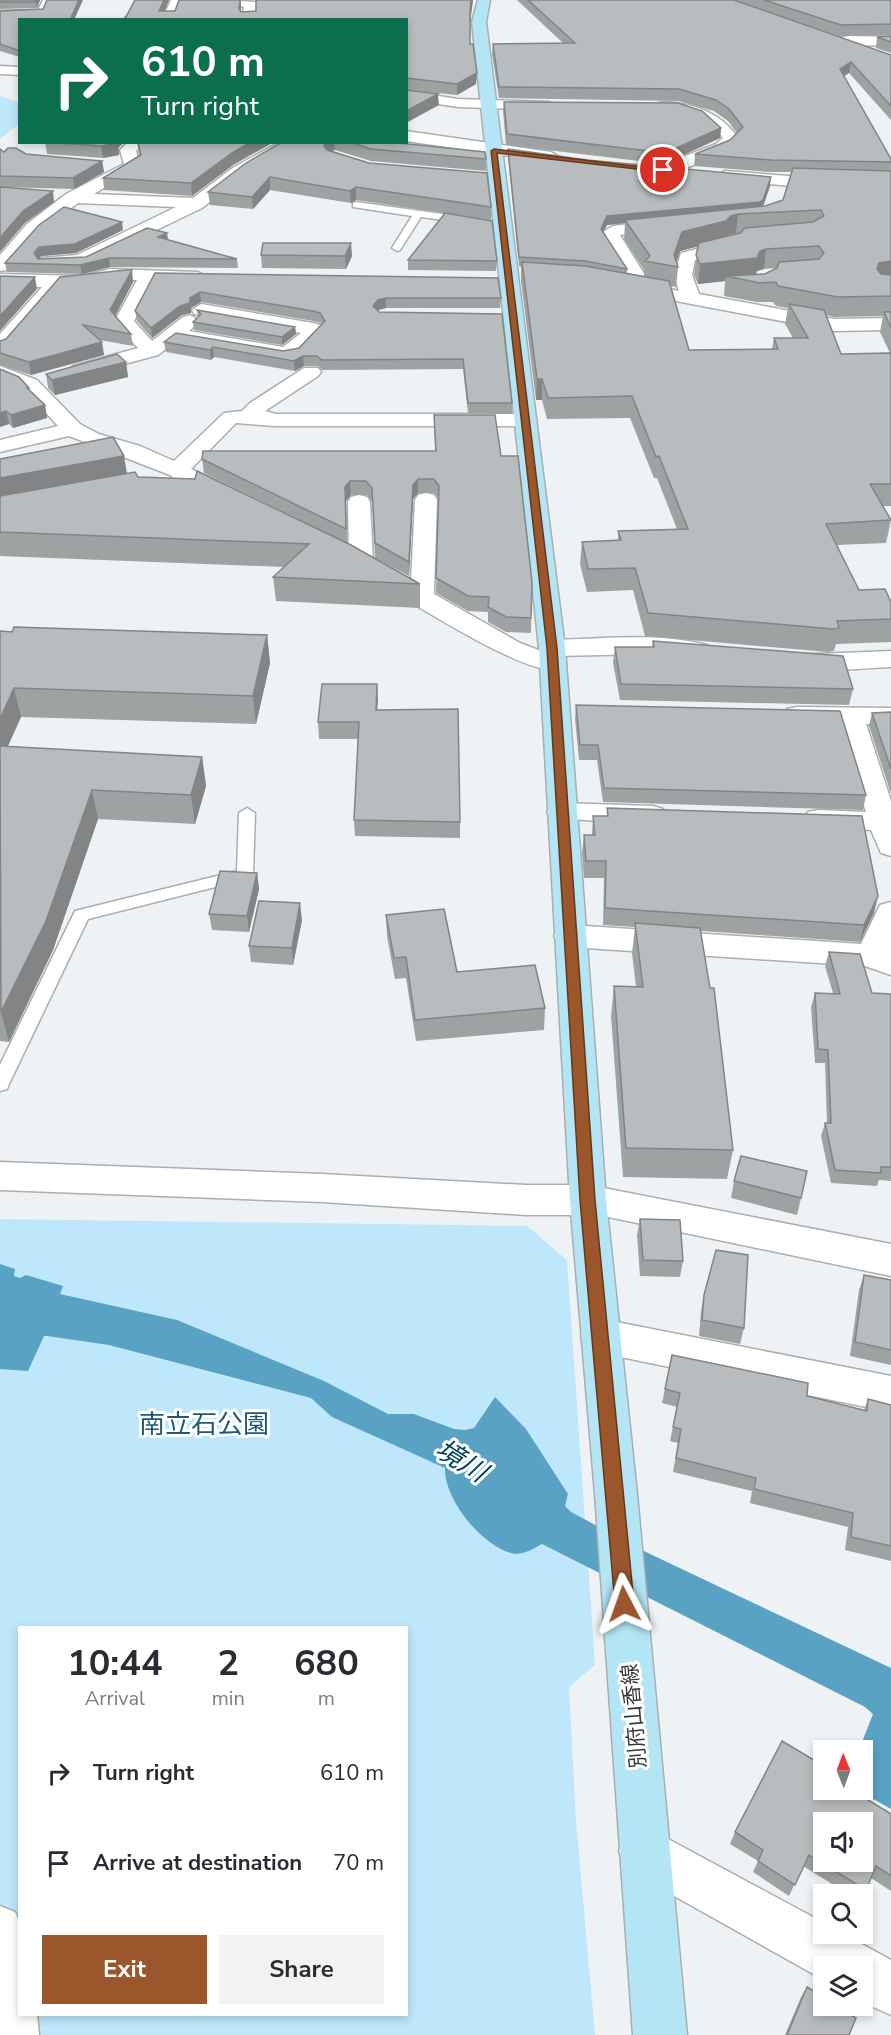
<!DOCTYPE html>
<meta charset="utf-8">
<style>
:root{--surface:#fff;--page:#f2f2f3;--text:#2b2b33;--muted:#7c7c81;--accent:#9b562b}
body{margin:0;font-family:"Nunito Sans","Noto Sans JP",sans-serif;background:var(--page);color:var(--text);height:100vh;display:flex;flex-direction:column;font-size:22px;white-space:nowrap}
*{box-sizing:border-box;margin:0}
p{font-size:20px;color:var(--muted)}
.icon{flex:none;width:33px;height:33px;fill:none;stroke:currentColor;stroke-width:2;stroke-linecap:round;stroke-linejoin:round}
.map{position:relative;flex:1;overflow:hidden}
.side{position:absolute;left:18px;top:1626px;width:390px;height:390px;display:flex;flex-direction:column;background:var(--surface);border-radius:0px;box-shadow:0 3px 9px #0003}
.side>*{flex:none}
.top-card{position:absolute;left:18px;top:18px;width:390px;height:126px;border-radius:0px;box-shadow:0 3px 9px #0003;background:#0b6e4f;color:#fff;overflow:hidden}
.needle{width:39px;rotate:359deg}
.controls{position:absolute;left:813px;top:1740px;display:grid;gap:12px}
.controls a{display:grid;place-items:center;width:60px;height:60px;border-radius:0px;background:var(--surface);box-shadow:0 3px 9px #0003;font-size:30px}
.pin{position:absolute;display:grid;place-items:center;width:51px;height:51px;color:#fff;margin:-26px;border:3px solid #fff;border-radius:50%;box-shadow:0 2px 6px #0007}
.me{position:absolute;width:66px;margin:-33px;rotate:356deg;stroke-linejoin:round;filter:drop-shadow(0 0 4px #0008)}
.turn{display:flex;align-items:center;gap:21px;height:126px;padding:0 24px;font-size:27px}
.turn .icon{width:78px;height:78px;stroke-width:2.5}
.turn b{display:block;font-size:42px;line-height:51px}
.eta{display:flex;justify-content:space-evenly;align-items:center;height:102px;text-align:center}
.eta b{font-size:36px;font-weight:700;line-height:42px}
.cta{display:flex;gap:12px;margin-top:auto;padding:12px 24px}
.cta a{flex:1;height:69px;border-radius:0px;background:var(--accent);color:#fff;font-size:24px;font-weight:700;line-height:69px;text-align:center}
.cta a+a{background:var(--page);color:var(--text)}
ul{padding:0;list-style:none}
li{display:flex;align-items:center;gap:18px;height:90px;padding:0 24px}
li div{flex:1}
li b{display:block;font-size:22px}
li em{font-style:normal}
.map>svg:first-child{display:block}
.green{fill:#bee7fc;fill-rule:evenodd}
.water{fill:#59a2c4}
.lines{fill:none;stroke-linecap:round;stroke-linejoin:round}
.service-casing{stroke:#abaeb0;stroke-width:3}
.pedestrian-casing{stroke:#abaeb0;stroke-width:3}
.minor-casing{stroke:#abaeb0;stroke-width:3}
.tertiary-casing{stroke:#abaeb0;stroke-width:3}
.secondary-casing{stroke:#abaeb0;stroke-width:3}
.service{fill:#fff;fill-rule:evenodd}
.pedestrian{fill:#fff;fill-rule:evenodd}
.minor{fill:#fff;fill-rule:evenodd}
.tertiary{fill:#fff;fill-rule:evenodd}
.secondary{fill:#b3e5f4;fill-rule:evenodd}
.wall{fill:#9fa2a3;fill-rule:evenodd}
.shaded-wall{fill:#828485}
.building{fill:#b9bcbe;stroke:#828485;stroke-width:1.5;fill-rule:evenodd}
.route{fill:#9b562b;stroke:#65381c;stroke-width:1.5}
.labels{text-anchor:middle;dominant-baseline:central;stroke-width:6;stroke-linejoin:round;paint-order:stroke}
.street-label{font-size:21px;fill:#373839;stroke:#fff}
.near-park-label{font-size:26px;fill:#1e5871;stroke:#fff}
.near-water-label{font-size:27px;font-style:italic;fill:#00435b;stroke:#fff}
</style>
<div class="map">
<svg width="891" height="2035" viewBox="0 0 891 2035">
<rect width="100%" height="100%" fill="#eff2f4"/>
<g class="green">
<path d="M0,96L20,103L19,124L0,139Z"/>
<path d="M0,1219L527,1226L567,1260L595,1665L569,1687L576,1820L595,2035H0ZM20,1628H406V2014H20Z"/>
</g>
<path class="water" d="M0,1264L15,1269L14,1276L20,1278L26,1275L63,1286L60,1294L177,1320L324,1381L388,1414H414L454,1429L465,1430L474,1428L495,1397L526,1429L568,1494L565,1506L571,1512L648,1553L891,1668V1809L857,1790H862V1750H859L873,1714L865,1707L542,1544C533,1549 522,1556 511,1553C481,1545 444,1499 445,1468L332,1417L311,1398L109,1345L47,1336H44L28,1371L0,1369Z"/>
<g class="lines">
<defs>
<g id="service">
<path d="M43,0H49L44,13L0,15V11L38,10Z"/>
<path d="M356,202L464,217L469,220L464,223L421,217L400,250L397,251L392,248L412,216L353,207V203Z"/>
<path d="M247,808L255,813L253,874L251,878L88,919L9,1084L7,1089L0,1091V1065L75,911L237,871L239,813Z"/>
</g>
<path id="pedestrian" d="M0,1906L15,1912L20,1924V2014H37L39,2035H0Z"/>
<g id="minor">
<path d="M171,0H183L175,20H162Z"/>
<path d="M221,0L256,2L255,20H242L244,7Z"/>
<path d="M850,36L891,37V45L838,46L831,42L833,39Z"/>
<path d="M0,66L20,67V75L0,74Z"/>
<path d="M406,91L458,99L549,102L556,106L549,110L458,107L406,99Z"/>
<path d="M664,102C696,104 720,112 739,139C729,152 673,177 657,173L655,170L657,167L716,144L723,138C707,114 684,115 659,109L657,106L659,103Z"/>
<path d="M406,131L551,152L559,157L551,162L406,141Z"/>
<path d="M128,142H146L136,151L140,166L94,194L193,198L234,167L280,142H300L246,173L202,208L86,264L41,266L38,262L41,258L77,255L176,207L78,203L39,232L6,270L0,271V255L27,224L66,194L124,164L120,150Z"/>
<path d="M725,171L801,177H891V187H801L719,179L717,176Z"/>
<path d="M671,219L680,224L677,228L620,235L646,277L643,281H631L602,237L604,231L613,226Z"/>
<path d="M739,235L748,240L737,250L695,260L692,275L699,294L834,319L891,318V330L834,331L623,291L621,287L630,281L679,291L674,275L681,253L725,242Z"/>
<path d="M110,269L198,272L207,277L198,282L155,281L134,321L152,341L183,317L190,315L200,321L189,331L283,347L301,333L194,314L192,310L201,304L313,323L320,325L323,332C313,346 300,357 283,359L177,340L158,355L80,376L73,374L70,370L73,366L138,348L114,322L137,280C111,279 88,288 61,287L7,350L0,352V334L42,287L0,286V274L82,276Z"/>
<path d="M0,366L37,380L80,424L99,434L140,446L174,461L224,413L242,411L250,403L304,368H318L321,372L318,376L265,411L276,414H526L533,416L537,420L533,424L526,426H275L236,423L191,469L239,492L242,497L239,502L231,504L179,483L170,475L69,436L0,452V440L58,426L23,388L0,379Z"/>
<path d="M426,493L434,495L437,500L434,594L520,643L541,651L539,648L543,643L552,640C602,639 658,632 707,645L711,650L707,655L698,658L653,654L554,656L561,658L565,664L561,670C527,678 407,599 372,579L369,574L372,569L381,567L390,569L411,581L415,500L418,495Z"/>
<path d="M359,495L367,497L370,502L373,562L369,567L361,569L353,567L349,562L348,502L351,497Z"/>
<path d="M891,651V667C858,668 823,674 791,665L787,660L791,655Z"/>
<path d="M797,707L891,708V724H866L891,801V856L881,853L871,830L808,826L803,819L808,812L818,810L866,812L839,724L787,721L784,715L787,709Z"/>
<path d="M561,803L653,806L663,809L667,815L663,821L653,824L551,818L547,812L551,806Z"/>
<path d="M891,902V975L865,966L570,947L559,944L554,936L559,928L570,925L861,944L880,905Z"/>
<path d="M588,1185L891,1244V1276L575,1210L570,1200L575,1190Z"/>
<path d="M601,1319L891,1376V1412L601,1353L587,1348L581,1336L587,1324Z"/>
<path d="M644,1826L824,1923V1934H843L891,1960V2015L862,2002V1966H824V1980L626,1869L619,1851L626,1833Z"/>
</g>
<path id="tertiary" d="M0,1162L322,1174L526,1185H588L601,1190L606,1200L601,1210L588,1215H526L322,1202L0,1190Z"/>
<path id="secondary" d="M478,0H490L486,22L565,648L606,1200L637,1494L687,2035H633L595,1494L570,1200L539,648L472,22Z"/>
</defs>
<use href="#service" class="service-casing"/>
<use href="#pedestrian" class="pedestrian-casing"/>
<use href="#minor" class="minor-casing"/>
<use href="#tertiary" class="tertiary-casing"/>
<use href="#secondary" class="secondary-casing"/>
<use href="#service" class="service"/>
<use href="#pedestrian" class="pedestrian"/>
<use href="#minor" class="minor"/>
<use href="#tertiary" class="tertiary"/>
<use href="#secondary" class="secondary"/>
</g>
<g class="wall">
<path d="M0,0H40L37,8L0,9Z"/>
<path d="M83,0L20,20V57L0,51V11L43,9Z"/>
<path d="M169,0L164,11H175L179,0H473L470,22V44L476,84L457,95L406,90V20H123ZM241,0H256V11L241,12Z"/>
<path d="M517,0H891V35L839,36L786,18L891,55V120L849,73L844,76L891,162V506H882L891,520L886,543L837,545L859,590L891,619V642L836,644L834,651L828,652L645,636L633,590L587,592L580,564L582,542L618,541V531L677,529L657,478H654L630,418L547,419L542,400H536L521,281V267L519,266L508,158V149L770,186L763,207L783,200L792,172H769L694,166L695,154L730,140L737,133L728,121L714,111L678,101L499,98L492,54L493,44L563,43ZM625,223L624,239L644,270V277L627,273V269L603,232L607,225ZM698,246L694,275L698,284L725,281L724,296L757,302H773L776,306L788,308L785,324L793,338H774L772,349L689,350L671,286L676,287L678,267L676,263L680,251ZM777,268L765,274H756L757,271L764,269ZM826,315L834,317L883,316L880,332L890,353L841,354Z"/>
<path d="M891,36V53L876,48L877,37Z"/>
<path d="M504,102L721,128L720,138L664,164L506,145L503,111Z"/>
<path d="M45,142H124L118,148L119,155L103,158L47,154Z"/>
<path d="M137,142L233,165L192,196L104,190L103,178L139,155Z"/>
<path d="M282,142H389L486,159V171L371,161L335,150L330,151L491,207V220L356,200L351,203L270,190L253,209L210,205L208,192Z"/>
<path d="M0,149L4,152L102,161L104,172L74,189L0,187Z"/>
<path d="M123,230L76,253L41,256L39,259L86,257L167,233L168,240L237,259L238,268L110,267L82,274L7,272L5,263Z"/>
<path d="M263,243L352,256L346,269L262,268L261,255Z"/>
<path d="M408,260L497,261L496,271L408,270Z"/>
<path d="M155,273L501,298L500,308H386L378,310L377,311L379,312L502,314L512,403V414L468,413L463,369L322,370L318,366H304L295,371L214,357L211,360L166,352L164,342L283,351L299,348L321,324V323L313,321L201,302L191,308V313L182,315L152,338L137,321L135,311Z"/>
<path d="M133,282L115,316L131,334L133,346L100,340L104,355L31,375L0,365V341L6,339Z"/>
<path d="M197,310L295,327L296,334L282,345L194,330L193,322L198,317Z"/>
<path d="M126,362L128,377L55,395L48,388L46,374Z"/>
<path d="M0,370L30,391L45,405L47,418L13,428L9,424L0,427Z"/>
<path d="M434,415L501,456L532,582L531,633L506,632L488,622V612L468,611L436,593L439,499L434,493H418L413,499L409,576L375,558L372,502L367,495H351L346,501L347,543L420,584V608L276,601L273,577L284,567L0,556V459L127,473L138,477L300,520L204,473L202,459L435,451Z"/>
<path d="M0,631L267,635L270,663L256,724L21,717L7,747L202,757L206,786L195,824L98,819L53,950L9,1042L0,1041Z"/>
<path d="M653,641L853,689L849,705L620,700L613,663L615,647H652Z"/>
<path d="M377,684V710L460,822V838L355,836L354,820L358,739H319L318,722Z"/>
<path d="M576,705L866,795L863,810L603,802L597,760H579L575,719Z"/>
<path d="M891,712V794L869,726L872,713Z"/>
<path d="M607,808L874,913L860,942L701,931L733,1150L727,1179L623,1177L611,1016L614,986L636,987L632,953L635,927L603,925L604,878H584L582,852L584,835H592L593,816H607Z"/>
<path d="M257,873L259,889L249,932L212,930L209,914Z"/>
<path d="M386,915L457,972L545,1008L544,1030L416,1041L406,978L395,979L387,936Z"/>
<path d="M302,920L293,965L251,962L249,946Z"/>
<path d="M829,952L872,993L891,994V1181L879,1180L877,1186L831,1183L821,1136L825,1123H827L825,1063H815L811,1007L815,993H833L825,966Z"/>
<path d="M734,1181L801,1198L797,1215L731,1198Z"/>
<path d="M640,1219L683,1261L680,1277L640,1276L637,1235Z"/>
<path d="M864,1275L891,1280V1365L850,1356L859,1290Z"/>
<path d="M704,1295L744,1328L740,1344L699,1336L701,1311Z"/>
<path d="M672,1355L807,1396L864,1410L868,1399L891,1405V1561L845,1550L848,1527L750,1503L752,1491L673,1472L678,1443L670,1441L677,1407L662,1403Z"/>
<path d="M824,1790L891,1814V1891L871,1878L862,1896V1894H848L803,1866L789,1896L753,1872L758,1861L730,1844L735,1832Z"/>
<path d="M807,1987L849,2035H785L801,1997Z"/>
</g>
<g class="shaded-wall">
<path d="M36,0H40L37,8L36,2Z"/>
<path d="M79,0H83L74,20H70Z"/>
<path d="M164,0H169L161,20L159,11Z"/>
<path d="M241,0V9L240,20L239,9Z"/>
<path d="M471,0H473L470,22V12Z"/>
<path d="M851,62L849,73L838,80L840,69Z"/>
<path d="M477,73L476,84L457,95V84Z"/>
<path d="M438,94L439,105L406,123V111Z"/>
<path d="M721,128L720,138L664,164L665,153Z"/>
<path d="M118,142H124L118,148Z"/>
<path d="M251,142H274L233,165L192,196L191,183L232,153Z"/>
<path d="M325,142H334L335,150L326,153L324,146Z"/>
<path d="M118,143L119,155L103,158L101,146Z"/>
<path d="M102,161L104,172L74,189L73,178Z"/>
<path d="M270,177V190L253,209L252,197Z"/>
<path d="M771,177L770,186L762,209L625,220V223L607,225L600,238L601,229L607,216Z"/>
<path d="M356,187V200L351,203L350,191Z"/>
<path d="M53,191L54,202L25,223L0,252V238L23,211Z"/>
<path d="M738,214L736,233L728,235L724,240L680,251L675,267L674,255L682,232Z"/>
<path d="M122,222L123,230L76,253L41,256L36,262L34,253L39,247Z"/>
<path d="M167,233L168,242L158,237Z"/>
<path d="M351,243L352,256L346,269L345,256Z"/>
<path d="M766,249L764,269L757,271L754,278L726,276L725,281L698,284L700,264Z"/>
<path d="M109,258L110,267L82,274L80,265Z"/>
<path d="M891,261V280L875,283L877,269L879,263Z"/>
<path d="M132,270L133,282L112,322L110,310Z"/>
<path d="M35,277L37,289L0,331V316Z"/>
<path d="M200,292L201,302L191,308V313L182,315L152,338L151,328L190,298Z"/>
<path d="M386,298V308L378,310L374,316L373,306L378,300Z"/>
<path d="M295,327L296,334L282,345V337Z"/>
<path d="M102,342L104,355L31,375L29,362Z"/>
<path d="M213,347L214,357L211,360L210,350Z"/>
<path d="M303,356L304,366L295,371L294,361Z"/>
<path d="M126,362L128,377L55,395L52,380Z"/>
<path d="M537,379H542V400H536Z"/>
<path d="M45,405L47,418L13,428L11,415Z"/>
<path d="M6,411L9,424L0,427V413Z"/>
<path d="M124,456L128,479L0,503V478Z"/>
<path d="M418,479V493L413,499L409,576V562L413,485Z"/>
<path d="M350,481L351,495L346,501L347,543L345,487Z"/>
<path d="M267,635L270,663L256,724L253,696Z"/>
<path d="M377,684L378,700L376,726V710Z"/>
<path d="M14,688L21,717L0,764V719Z"/>
<path d="M202,757L206,786L195,824L191,795Z"/>
<path d="M92,790L98,819L53,950L9,1042L1,1012Z"/>
<path d="M257,873L259,889L249,932L247,916Z"/>
<path d="M878,896L874,913L860,942L864,925Z"/>
<path d="M300,903L302,920L293,965L292,948Z"/>
</g>
<g class="building">
<rect x="0" y="0" width="36" height="2"/>
<path d="M47,0H79L70,20H20V51L0,44V11L43,9Z"/>
<path d="M135,0H164L159,11H175L179,0H240L239,9L241,12L256,11V0H471L470,12V44H473L477,73L457,84L406,78V20H123L127,15Z"/>
<path d="M528,0H734L891,55V106L851,62L840,69L891,159V162L771,160L695,154L730,140L743,127L729,109L716,100L679,89L499,87L493,44L575,43Z"/>
<path d="M764,0H891V24L841,25Z"/>
<path d="M891,36V42L877,37Z"/>
<path d="M406,90L438,94L406,111Z"/>
<path d="M504,102L678,103L702,111L721,128L665,153L507,134Z"/>
<path d="M47,142H117L118,143L101,146Z"/>
<path d="M138,142H251L232,153L191,183L103,178L141,155Z"/>
<path d="M282,142H325L324,146L327,150L369,163L487,173L491,207L356,187L350,191L270,177L252,197L208,192L246,163Z"/>
<path d="M350,142H389L485,152L486,159L371,149Z"/>
<path d="M8,148H16L26,154L102,161L73,178L0,176V149L4,152Z"/>
<path d="M508,149L587,160L771,177L763,200L760,202L607,216L601,229L627,269L585,261L519,257Z"/>
<path d="M793,168L891,171V261L879,263L877,269L881,274L891,275V296L838,297L778,286L776,282L760,283L726,276L765,274L777,268L779,262L819,259L824,253L819,246L766,249L760,251L757,258L700,264L696,255L699,243L740,233L745,228L813,222L824,216L821,210L738,214L731,216L726,221L682,232L674,255L678,267L645,261L650,256L625,220L765,206L783,200Z"/>
<path d="M0,187L53,191L23,211L0,238Z"/>
<path d="M64,207L122,222L75,244L39,247L34,253L38,259L86,257L147,228L167,233L158,237L237,259L109,258L80,265L5,263L39,225Z"/>
<path d="M445,213L492,221L497,261L408,260Z"/>
<path d="M263,243H351L345,256L261,255Z"/>
<path d="M522,262L585,266L669,281L689,350L778,349L774,338H808L789,304L824,310L841,354L891,353V484H870L891,520L826,524L859,590L885,589L891,602V619L837,621L839,628L833,629L648,613L635,568L588,569L582,542L621,540L618,531L688,529L659,456L656,457L632,396L548,398L542,379H537Z"/>
<path d="M126,270H132L110,310L131,334L83,325L102,342L29,362L0,353V341L6,339L60,277Z"/>
<path d="M155,273L498,278L501,298H386L378,300L373,306L379,312L502,314L512,403H468L463,359L322,360L317,356H303L294,361L213,347L210,350L164,342L176,333L283,351L299,348L325,321L320,313L313,311L200,292L190,298V303L180,306L151,328L135,311Z"/>
<path d="M0,276L35,277L0,316Z"/>
<path d="M197,310L295,327L282,337L193,322L201,314Z"/>
<path d="M884,312H891V328Z"/>
<path d="M117,354L126,362L52,380L46,374Z"/>
<path d="M0,369L19,377L29,388H27L45,405L11,415L6,411L0,413Z"/>
<path d="M434,415H495L501,456H518L532,582L531,618L506,617L488,607L489,597L468,596L436,578L439,486L434,479H418L413,485L409,562L375,543L372,488L366,481H350L345,487L346,529L202,459L203,451H436Z"/>
<path d="M113,437L124,456L0,478V459Z"/>
<path d="M197,471L351,545L420,584L273,577L309,544L0,532V496L135,472L138,477L195,479Z"/>
<path d="M14,627L267,635L253,696L14,688L0,719V631L12,632Z"/>
<path d="M653,641L843,656L853,689L621,684L615,647H654Z"/>
<path d="M322,684H377L376,710L458,709L460,822L354,820L359,722H318Z"/>
<path d="M576,705L840,711L866,795L604,788L598,745H580Z"/>
<path d="M891,712V769L872,713Z"/>
<path d="M0,746L202,757L191,795L92,790L46,921L1,1012Z"/>
<path d="M607,808L862,816L878,896L864,925L605,908L606,861H586L584,835H595L593,816H608Z"/>
<path d="M220,871L257,873L247,916L209,914Z"/>
<path d="M259,901L300,903L292,948L249,946Z"/>
<path d="M444,909L457,972L535,965L545,1008L415,1020L406,957L394,958L386,915Z"/>
<path d="M635,923L700,928L710,988H714L733,1150L626,1148L614,986L643,987Z"/>
<path d="M829,952L860,954L872,993L891,994V1167H881V1173L835,1170L825,1123H831L828,1050L818,1049L815,993L840,994Z"/>
<path d="M741,1156L807,1171L801,1198L734,1181Z"/>
<path d="M640,1219L680,1220L683,1261L643,1260Z"/>
<path d="M716,1250L748,1255L744,1328L702,1320L704,1295Z"/>
<path d="M864,1275L891,1280V1350L855,1342Z"/>
<path d="M672,1355L808,1383L807,1396L867,1411L868,1399L891,1405V1546L851,1537L853,1513L754,1489L756,1478L676,1458L681,1429L673,1427L680,1393L665,1389Z"/>
<path d="M782,1741L824,1766V1790H852L891,1814V1876L876,1866L866,1890L809,1855L795,1885L758,1861L763,1850L735,1832ZM824,1822H862V1862H824Z"/>
<path d="M807,1987L824,1997V2006H836L856,2018L849,2035H787Z"/>
</g>
<path class="route" d="M494,149L666,170L663,172L497,153L557,648L595,1200L634,1604L631,1610L624,1613L618,1610L615,1604L580,1200L547,648L491,151Z"/>
<g class="labels">
<g class="street-label">
<text transform="translate(634 1716) rotate(-95)">別府山香線</text>
</g>
<g class="near-park-label">
<text x="204" y="1424">南立石公園</text>
</g>
<g class="near-water-label">
<text transform="translate(461 1461) rotate(32)">境川</text>
</g>
</g>
</svg>
<div class="controls">
<a><svg class="needle" viewBox="-14 -14 28 28"><path d="M0-13l5 13h-10z" fill="#e53935"/><path d="M0 13l5-13h-10z" fill="#7c7c81"/></svg></a>
<a><svg class="icon" aria-label="sound" viewBox="0 0 24 24"><path d="M4 9h4l5-4v14l-5-4H4zM17 9q2 3 0 6"/></svg></a>
<a><svg class="icon" aria-label="search" viewBox="0 0 24 24"><circle cx="10" cy="10" r="6"/><path d="M15 15l6 6"/></svg></a>
<a><svg class="icon" aria-label="layers" viewBox="0 0 24 24"><path d="M12 4l9 5-9 5-9-5zM3 14l9 5 9-5"/></svg></a>
</div>
<div class="pin" style="left:663px;top:170px;background:#d93025"><svg class="icon" aria-label="arrive" viewBox="0 0 24 24"><path d="M6 21V4h12l-3 4 3 4H6"/></svg></div>
<svg class="me" style="left:624px;top:1604px" viewBox="-20 -20 40 40"><path d="M0-17L14 15 0 8-14 15z" fill="#9b562b" stroke="#fff" stroke-width="4"/></svg>
<div class="top-card">
<div class="turn"><svg class="icon" aria-label="right" viewBox="0 0 24 24"><path d="M7 20v-9h11M14 6l5 5-5 5"/></svg><div><b>610 m</b>Turn right</div></div>
</div>
<section class="side">
<div class="eta">
<div><b>10:44</b><p>Arrival</p></div>
<div><b>2</b><p>min</p></div>
<div><b>680</b><p>m</p></div>
</div>
<ul>
<li><svg class="icon" aria-label="right" viewBox="0 0 24 24"><path d="M7 20v-9h11M14 6l5 5-5 5"/></svg><div><b>Turn right</b></div><em>610 m</em></li>
<li><svg class="icon" aria-label="arrive" viewBox="0 0 24 24"><path d="M6 21V4h12l-3 4 3 4H6"/></svg><div><b>Arrive at destination</b></div><em>70 m</em></li>
</ul>
<div class="cta"><a>Exit</a><a>Share</a></div>
</section>
</div>
